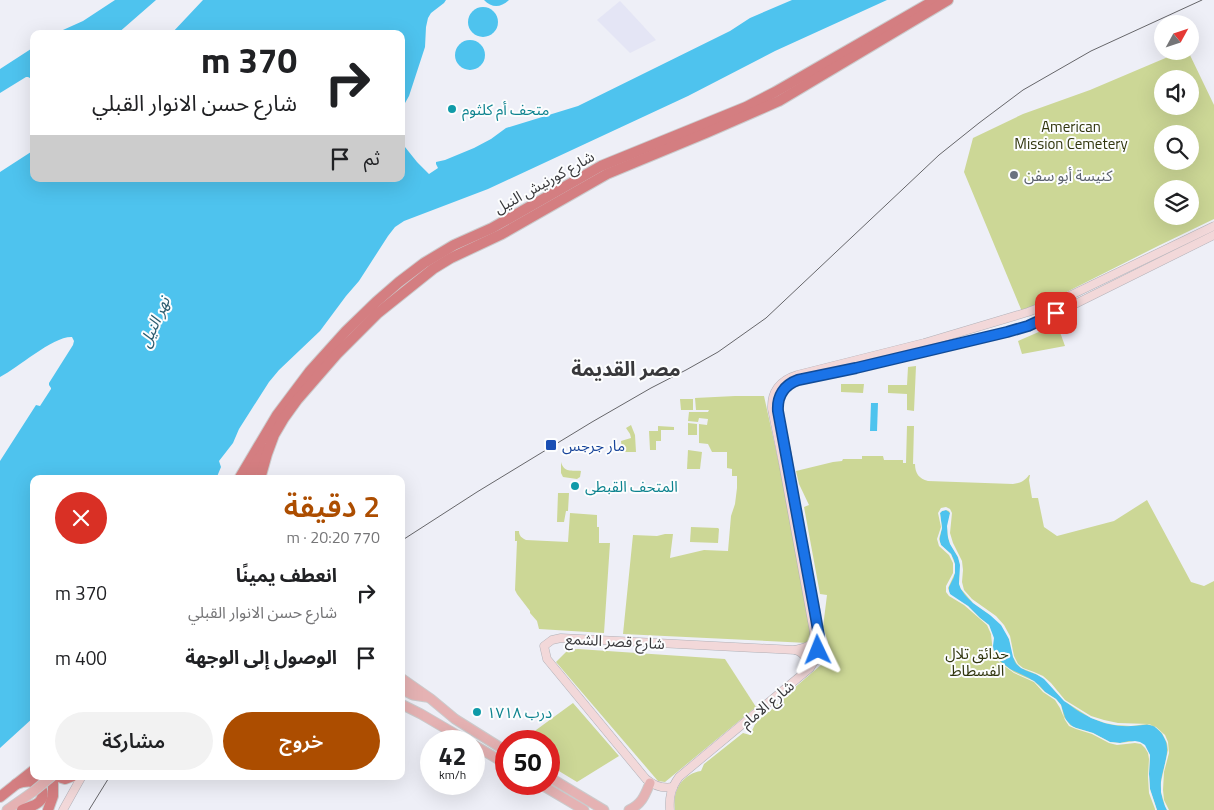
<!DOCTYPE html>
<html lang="ar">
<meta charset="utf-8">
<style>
:root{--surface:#fff;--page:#f2f2f2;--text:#202124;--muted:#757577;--accent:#ac4d00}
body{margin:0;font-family:"Titillium Web","Noto Sans Arabic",sans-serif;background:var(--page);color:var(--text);direction:rtl;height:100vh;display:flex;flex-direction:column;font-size:19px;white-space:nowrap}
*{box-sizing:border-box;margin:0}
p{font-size:16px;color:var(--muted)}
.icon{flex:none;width:28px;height:28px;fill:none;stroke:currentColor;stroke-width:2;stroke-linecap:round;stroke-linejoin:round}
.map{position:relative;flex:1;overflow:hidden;direction:ltr}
.panel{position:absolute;left:30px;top:475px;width:375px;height:305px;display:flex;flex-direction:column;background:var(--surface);border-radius:10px;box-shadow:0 5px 20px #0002;direction:rtl}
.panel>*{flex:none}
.top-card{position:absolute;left:30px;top:30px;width:375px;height:152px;border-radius:10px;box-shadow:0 5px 20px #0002;direction:rtl;background:#fff;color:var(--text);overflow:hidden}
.needle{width:32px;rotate:50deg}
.tools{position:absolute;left:1154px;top:15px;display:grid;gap:10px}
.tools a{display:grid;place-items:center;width:45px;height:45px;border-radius:50%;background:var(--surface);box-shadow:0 5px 20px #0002;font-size:25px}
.speed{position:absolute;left:420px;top:730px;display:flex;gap:10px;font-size:25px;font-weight:700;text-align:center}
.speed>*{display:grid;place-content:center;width:65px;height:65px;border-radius:50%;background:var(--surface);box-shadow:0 5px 20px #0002;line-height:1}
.speed small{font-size:12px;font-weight:400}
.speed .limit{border:8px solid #d22;background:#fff;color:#111}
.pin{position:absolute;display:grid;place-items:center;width:42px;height:42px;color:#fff;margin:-21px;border-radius:10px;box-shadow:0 2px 8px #0006}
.me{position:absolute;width:55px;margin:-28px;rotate:358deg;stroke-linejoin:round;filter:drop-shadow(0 0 4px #0008)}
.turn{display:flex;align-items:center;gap:18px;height:105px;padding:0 25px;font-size:22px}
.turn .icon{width:65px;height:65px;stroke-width:2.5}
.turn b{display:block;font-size:35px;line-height:42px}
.then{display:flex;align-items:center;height:48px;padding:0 25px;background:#0003;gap:10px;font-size:19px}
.round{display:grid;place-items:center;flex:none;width:52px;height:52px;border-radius:26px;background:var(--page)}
.head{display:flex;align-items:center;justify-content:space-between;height:85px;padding:0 25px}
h1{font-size:30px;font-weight:600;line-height:38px;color:var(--accent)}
.cta{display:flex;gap:10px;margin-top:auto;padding:10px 25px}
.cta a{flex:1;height:58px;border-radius:30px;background:var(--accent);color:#fff;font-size:20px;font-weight:600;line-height:58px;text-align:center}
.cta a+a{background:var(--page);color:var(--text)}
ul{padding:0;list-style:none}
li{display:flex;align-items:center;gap:15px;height:65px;padding:0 25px}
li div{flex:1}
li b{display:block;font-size:19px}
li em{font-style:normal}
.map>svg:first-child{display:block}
.built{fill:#e4e5f5}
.green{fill:#ccd796;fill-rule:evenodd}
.water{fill:#4ec3ee}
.pier{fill:#eeeff7}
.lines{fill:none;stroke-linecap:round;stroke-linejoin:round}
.secondary-casing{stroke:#b1b1b8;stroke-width:9}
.primary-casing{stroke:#cbcbcc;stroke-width:11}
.highway-casing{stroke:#cbcbcc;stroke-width:12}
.secondary{stroke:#f2d8d9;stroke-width:8}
.primary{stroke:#e5b2b3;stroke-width:9}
.highway{stroke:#d47e81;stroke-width:10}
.rail{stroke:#66666a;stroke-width:1}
.primary-bridge-casing{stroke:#cbcbcc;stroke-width:11;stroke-linecap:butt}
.primary-bridge{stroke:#e5b2b3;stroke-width:9}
.route-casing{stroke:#114b97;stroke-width:12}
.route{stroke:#1a73e8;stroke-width:9}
.culture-dot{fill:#0f9aa8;stroke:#fcfdfe;stroke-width:2}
.worship-dot{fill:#6b7280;stroke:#fcfdfe;stroke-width:2}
.transit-dot{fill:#1a4fb4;stroke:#fcfdfe;stroke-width:2}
.labels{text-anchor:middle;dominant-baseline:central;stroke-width:4;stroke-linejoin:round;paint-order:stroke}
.culture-label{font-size:15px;fill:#0d838f;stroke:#fcfdfe;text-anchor:start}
.park-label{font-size:15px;fill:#30350d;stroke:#fcfdfe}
.worship-label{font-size:15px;fill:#5b616d;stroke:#fcfdfe;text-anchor:start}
.street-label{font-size:15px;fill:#38383b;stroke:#fcfdfe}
.transit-label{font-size:15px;fill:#164399;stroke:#fcfdfe;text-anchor:start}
.water-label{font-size:16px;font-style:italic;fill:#2c5c6f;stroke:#fcfdfe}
.district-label{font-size:20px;font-weight:bold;fill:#38383b;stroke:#fcfdfe}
</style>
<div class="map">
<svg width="1214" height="810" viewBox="0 0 1214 810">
<rect width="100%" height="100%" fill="#eeeff7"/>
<path class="built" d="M620,1L634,16L656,40L630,53L597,20Z"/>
<g class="green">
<path d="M1182,51H1188L1214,105V219L1158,246L1023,314L964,172L973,138L1023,114L1090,90ZM1162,79H1190V106H1162ZM1162,134H1190V161H1162ZM1162,189H1190V216H1162Z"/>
<path d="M1057,324L1065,346L1022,354L1018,341Z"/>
<path d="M916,366L914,411L907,410V394L888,393V385H907L908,367Z"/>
<path d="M841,384H864L863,393L841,392Z"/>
<path d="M735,396H764L791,518L811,637L808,643L623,634L633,535L657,536L665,534H673L670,558L704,550L728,551L731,516L735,504L737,488V476H732V469L727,468V452H712L708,444L699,443V424L707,425L708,419L699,418L698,422L688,421L689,412H708L709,410H696L695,398Z"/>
<path d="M680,399H693V410H681Z"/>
<path d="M688,423L697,424V435H688Z"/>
<path d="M631,425L635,435L636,452H614L615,451L622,449L621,441L631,438L630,434L626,428Z"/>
<path d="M658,426L674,427V430H661V441H656V450H650L649,431H658Z"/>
<path d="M907,426H914L913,464H915C915,473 919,479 928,481L1013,484C1020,483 1025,481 1029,475H1030L1029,480L1032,498H1038L1044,527L1057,536L1114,521L1147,500L1191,582L1204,586L1214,581V810H675C672,791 682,774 701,771L704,764L743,733L750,735L756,722L779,703V701L821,665L827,654L828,642L823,627L827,595L820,594L804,507L809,505L799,484L796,471L833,462L842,461L843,459H862V456H883L884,460H903V463H906Z"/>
<path d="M688,450L702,452L700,469H687Z"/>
<path d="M561,462C564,473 572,470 581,471L580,477L577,479L563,477L561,473Z"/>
<path d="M558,493H569L568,511H566L564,522H557Z"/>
<path d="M570,513L597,515V527H599V543H610L604,633L539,629L537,621L530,613V611L517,594L515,590L517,541H515V531H519C519,536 522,538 526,540L568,542Z"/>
<path d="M691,527L718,528L719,529L718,543L690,542Z"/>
<path d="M578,649L725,659L756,707L665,782L658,781L556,662L568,650Z"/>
<path d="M573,703L619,756L577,782L549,765V741H521Z"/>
</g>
<g class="water">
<path d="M115,0H156L117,34H54L83,21Z"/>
<path d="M203,0H446L444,3L431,13L428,18L426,27L425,47L409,96L401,110V34H171Z"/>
<path d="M484,0H509C500,8 492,8 484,0Z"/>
<path d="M792,0H887L775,51L688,96L488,189L404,221L395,227L388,236L359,281L346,296L320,331L279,370L269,382L239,429L233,443L219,461L221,467L216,479H34V717L0,748V461L36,405L40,406L51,389V388L49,385V383L73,345L74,341L72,337C53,336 18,368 0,377V172L34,150V179H401V142L417,162L429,174L438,168L436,164V162L445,160L474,148L491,139L506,128L578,106L730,31L750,18Z"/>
<circle cx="483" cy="22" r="15"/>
<circle cx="470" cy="55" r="15"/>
<path d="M34,47V80L28,77H26L0,93V69Z"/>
<path d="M871,403H878L877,431H870Z"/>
<path d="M946,510L950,513C949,524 945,533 950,543C953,550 958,555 960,563C962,571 957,582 961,589C969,604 986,610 998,621C1005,628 1009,638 1012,648C1013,653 1013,658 1015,662C1021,672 1036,672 1045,679C1051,684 1054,691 1060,696C1069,706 1082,714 1094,719C1105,724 1119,727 1131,726C1144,726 1152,720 1162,734C1173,749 1163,765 1161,781C1160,791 1162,801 1167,810H1157L1150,789L1149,774L1150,755L1143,744L1129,741L1120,743L1110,742L1093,733L1073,727L1066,720L1061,705L1056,699L1045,692L1039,685L1029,678L1010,669L998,659L993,649V638L989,625L980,618L968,606L951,596L949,592V587L954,577L955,567L954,560L951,554L941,545L940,542V537L942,528L940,513L942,511Z"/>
</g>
<path class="pier" d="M946,507L950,509L952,513L950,533L953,543L962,561L963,570L962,582L964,590L972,599L996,616L1004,625L1010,636L1014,656L1018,664L1023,668L1034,672L1043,676L1051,683L1065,700L1091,716L1104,720L1118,723L1149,724L1156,727L1165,735L1168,742L1169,753L1164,772L1163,790L1164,800L1169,810H1167L1165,806L1161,792V782L1168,750L1167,743L1162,733L1154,726L1147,724L1131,726L1115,725L1105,723L1091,718L1064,701L1044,679L1036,674L1021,668L1017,664L1013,657L1009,639L1001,625L990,615L973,603L961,589L959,584L960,565L958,557L950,544L948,537L947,526L950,513L949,511L946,510L942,511L940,513L942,528L939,539L941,545L951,554L955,564V573L948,588L950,594L968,606L980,618L989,625L994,638L993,646L994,653L1000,662L1014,672L1034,681L1045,692L1056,699L1061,705L1064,717L1070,725L1076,728L1093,733L1110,742L1120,743L1135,741L1140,742L1145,745L1150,755L1149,774L1150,789L1157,810H1155V809L1149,793L1148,777L1149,759L1148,753L1145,748L1141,744L1135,743L1117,745L1109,743L1092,734L1076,729L1069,726L1065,720L1060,708L1055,700L1043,692L1034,682L1014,673L999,662L993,653L991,634L987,625L964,605L949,596L946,592V586L953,573V563L949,555L939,546L937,539L941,527L938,513L941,508Z"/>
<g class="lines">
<defs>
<g id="secondary">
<path d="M788,459C786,448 784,438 781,427C777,406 774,389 798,380L856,368L1007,332L1027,326L1049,317L1214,235"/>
<path d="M795,650C805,653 809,661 805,671"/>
<path d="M673,787C662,789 654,786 646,779L547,659L544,646L552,640L561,638L795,650C807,647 815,646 814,632L783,463L772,409C771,392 780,380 797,375L924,343L1028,312L1065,298L1214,226"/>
<path d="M63,810L82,776"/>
<path d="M670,810C669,797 671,788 679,777L810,668C818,657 820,646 818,633"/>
</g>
<g id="primary">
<path d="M401,678L431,699L455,719L506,751"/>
<path d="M401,689L413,695L426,697"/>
<path d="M401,704L421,714L467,741"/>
<path d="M474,745L506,764"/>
<path d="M549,777L604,810"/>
<path d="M540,784L584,810"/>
<path d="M7,810L34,791"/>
<path d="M629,810C642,804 645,795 650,783"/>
</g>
<g id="highway">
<path d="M239,479L277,415L310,371L346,331L376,302L399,282L424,263L454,245L492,228L601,166L746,107L775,92L935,0"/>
<path d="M249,479L256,463L266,449"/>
<path d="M260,479L267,454L274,435L284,418L297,400L337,354L378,313L433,269L451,258L502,234L607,174L706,133L779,101L948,0"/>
<path d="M55,776L65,779L73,776"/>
<path d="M16,784C22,782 28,781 33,782C41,783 46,794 40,801C36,806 27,807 22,810"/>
<path d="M0,797L34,770"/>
<path d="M48,810L53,796V776"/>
</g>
</defs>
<use href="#secondary" class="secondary-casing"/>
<use href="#primary" class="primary-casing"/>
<use href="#highway" class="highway-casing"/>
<use href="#secondary" class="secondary"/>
<use href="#primary" class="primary"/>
<use href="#highway" class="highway"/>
<g class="rail">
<path d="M401,541L477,492L592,422L651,388L686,370L718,352L766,318L939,155L979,123L1023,90L1091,51L1202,0"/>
<path d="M89,810L110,776"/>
</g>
<defs>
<path id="primary-bridge" d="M34,791L52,776"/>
</defs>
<use href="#primary-bridge" class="primary-bridge-casing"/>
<use href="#primary-bridge" class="primary-bridge"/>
</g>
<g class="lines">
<defs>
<path id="route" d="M818,650L819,636L815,613L778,411C777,396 784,385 798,380L856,368L1007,332L1028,326L1056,313"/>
</defs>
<use href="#route" class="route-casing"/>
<use href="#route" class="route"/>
</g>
<g class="culture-dot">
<circle cx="452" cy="109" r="5"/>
<circle cx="575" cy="486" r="5"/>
<circle cx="477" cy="712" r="5"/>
</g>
<circle class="worship-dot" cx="1014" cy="175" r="5"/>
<rect class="transit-dot" x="545" y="439" width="12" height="12" rx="2.5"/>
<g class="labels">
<g class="culture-label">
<text x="462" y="109">متحف أم كلثوم</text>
<text x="585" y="486">المتحف القبطى</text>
<text x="487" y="712">درب ١٧١٨</text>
</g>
<g class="park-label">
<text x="1071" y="126">American<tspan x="1071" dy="17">Mission Cemetery</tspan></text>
<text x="977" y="653">حدائق تلال<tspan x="977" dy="17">الفسطاط</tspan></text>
</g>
<g class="worship-label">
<text x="1024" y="175">كنيسة أبو سفن</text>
</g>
<g class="street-label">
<text transform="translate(544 182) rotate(-29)">شارع كورنيش النيل</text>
<text transform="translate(615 641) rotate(3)">شارع قصر الشمع</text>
<text transform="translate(767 704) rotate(-40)">شارع الامام</text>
</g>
<g class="transit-label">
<text x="562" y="445">مار جرجس</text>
</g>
<g class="water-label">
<text transform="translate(154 322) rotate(-66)">نهر النيل</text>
</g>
<g class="district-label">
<text x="626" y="368">مصر القديمة</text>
</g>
</g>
</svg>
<div class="tools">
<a><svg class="needle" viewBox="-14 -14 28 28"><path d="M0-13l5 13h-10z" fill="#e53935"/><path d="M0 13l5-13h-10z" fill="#757577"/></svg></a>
<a><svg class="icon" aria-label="sound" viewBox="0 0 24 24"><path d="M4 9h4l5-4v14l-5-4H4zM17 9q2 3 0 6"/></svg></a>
<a><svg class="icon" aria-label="search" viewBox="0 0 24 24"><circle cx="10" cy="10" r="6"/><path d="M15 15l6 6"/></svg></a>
<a><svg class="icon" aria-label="layers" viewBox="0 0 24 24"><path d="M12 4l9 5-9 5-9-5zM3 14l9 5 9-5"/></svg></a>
</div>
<div class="speed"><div>42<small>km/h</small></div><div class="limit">50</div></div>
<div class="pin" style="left:1056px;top:313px;background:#d93025"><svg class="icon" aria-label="arrive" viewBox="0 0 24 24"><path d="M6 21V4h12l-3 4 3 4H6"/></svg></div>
<svg class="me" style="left:818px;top:650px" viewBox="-20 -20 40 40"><path d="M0-17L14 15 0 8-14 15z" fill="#1a73e8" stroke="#fff" stroke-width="4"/></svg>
<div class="top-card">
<div class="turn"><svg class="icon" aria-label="right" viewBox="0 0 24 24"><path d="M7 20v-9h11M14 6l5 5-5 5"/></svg><div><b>370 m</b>شارع حسن الانوار القبلي</div></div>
<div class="then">ثم<svg class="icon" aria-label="arrive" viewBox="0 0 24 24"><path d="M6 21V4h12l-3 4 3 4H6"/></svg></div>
</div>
<section class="panel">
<div class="head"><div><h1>2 دقيقة</h1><p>770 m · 20:20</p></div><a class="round" style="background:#d93025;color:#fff"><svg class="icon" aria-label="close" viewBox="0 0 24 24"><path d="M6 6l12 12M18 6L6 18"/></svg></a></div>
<ul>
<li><svg class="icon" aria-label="right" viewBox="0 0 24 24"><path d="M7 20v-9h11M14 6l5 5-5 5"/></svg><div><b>انعطف يمينًا</b><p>شارع حسن الانوار القبلي</p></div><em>370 m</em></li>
<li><svg class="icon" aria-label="arrive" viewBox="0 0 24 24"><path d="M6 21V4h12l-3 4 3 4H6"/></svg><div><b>الوصول إلى الوجهة</b></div><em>400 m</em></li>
</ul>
<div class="cta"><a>خروج</a><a>مشاركة</a></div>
</section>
</div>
